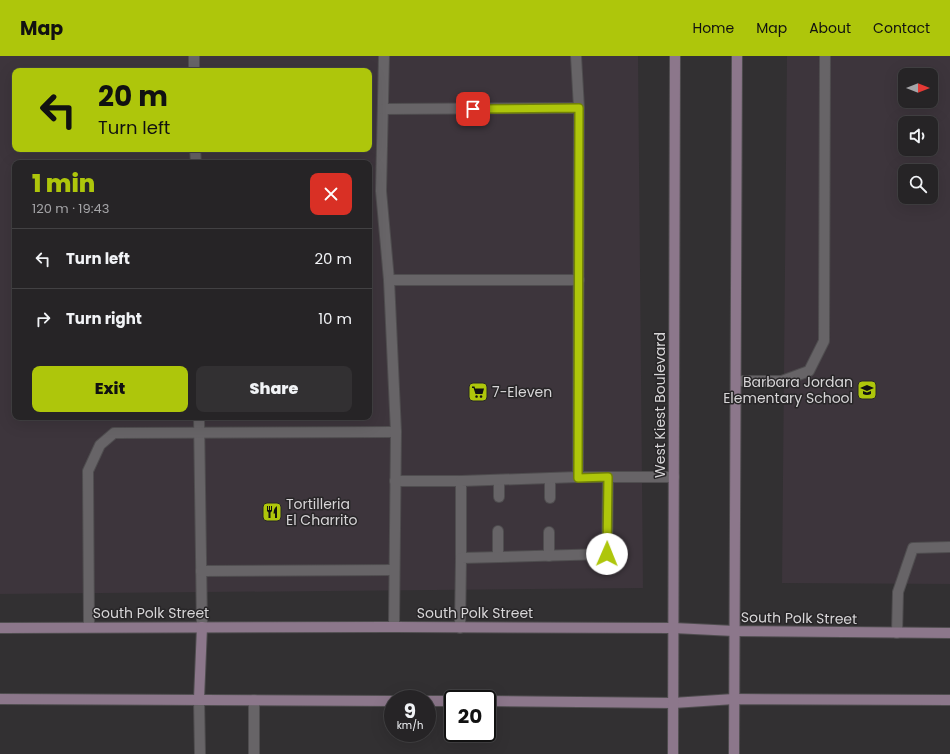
<!DOCTYPE html>
<meta charset="utf-8">
<style>
:root{--surface:#262426;--page:#323032;--text:#f1f3f6;--muted:#a4a4a7;--line:#424143;--accent:#aec60b}
body{margin:0;font-family:Poppins,sans-serif;background:var(--page);color:var(--text);height:100vh;display:flex;flex-direction:column;font-size:15px;white-space:nowrap}
*{box-sizing:border-box;margin:0}
p{font-size:13px;color:var(--muted)}
.icon{flex:none;width:22px;height:22px;fill:none;stroke:currentColor;stroke-width:2;stroke-linecap:round;stroke-linejoin:round}
.map{position:relative;flex:1;overflow:hidden}
.side{position:absolute;left:12px;top:104px;width:360px;height:260px;display:flex;flex-direction:column;background:var(--surface);border-radius:8px;box-shadow:0 4px 16px #0002,0 0 0 1px var(--line)}
.side>*{flex:none}
.hud{position:absolute;left:12px;top:12px;width:360px;height:84px;border-radius:8px;box-shadow:0 4px 16px #0002,0 0 0 1px var(--line);background:#aec60b;color:#111;overflow:hidden}
.needle{width:26px;rotate:90deg}
.controls{position:absolute;left:898px;top:12px;display:grid;gap:8px}
.controls a{display:grid;place-items:center;width:40px;height:40px;border-radius:8px;background:var(--surface);box-shadow:0 4px 16px #0002,0 0 0 1px var(--line);font-size:20px}
.speed{position:absolute;left:384px;top:634px;display:flex;gap:8px;font-size:20px;font-weight:700;text-align:center}
.speed>*{display:grid;place-content:center;width:52px;height:52px;border-radius:50%;background:var(--surface);box-shadow:0 4px 16px #0002,0 0 0 1px var(--line);line-height:1}
.speed small{font-size:10px;font-weight:400}
.speed .limit{border:2px solid #111;border-radius:6px;background:#fff;color:#111}
.pin{position:absolute;display:grid;place-items:center;width:34px;height:34px;color:#fff;margin:-17px;border-radius:8px;box-shadow:0 2px 6px #0006}
.me{position:absolute;width:44px;margin:-22px;rotate:1deg;stroke-linejoin:round;filter:drop-shadow(0 0 3px #0008)}
.turn{display:flex;align-items:center;gap:14px;height:84px;padding:0 20px;font-size:18px}
.turn .icon{width:52px;height:52px;stroke-width:2.5}
.turn b{display:block;font-size:28px;line-height:34px}
.round{display:grid;place-items:center;flex:none;width:42px;height:42px;border-radius:8px;background:var(--page)}
.headline{display:flex;align-items:center;justify-content:space-between;height:68px;padding:0 20px}
h1{font-size:24px;font-weight:800;line-height:30px;color:var(--accent)}
.primary-button{display:flex;gap:8px;margin-top:auto;padding:8px 20px}
.primary-button a{flex:1;height:46px;border-radius:8px;background:var(--accent);color:#111;font-size:16px;font-weight:800;line-height:46px;text-align:center}
.primary-button a+a{background:var(--page);color:var(--text)}
ul{padding:0;list-style:none}
li{display:flex;align-items:center;gap:12px;height:60px;padding:0 20px;border-top:1px solid var(--line)}
li div{flex:1}
li b{display:block;font-size:15px}
li em{font-style:normal}
header{display:flex;align-items:center;gap:24px;box-sizing:border-box;height:56px;padding:0 20px;background:var(--accent);color:#111}
header strong{font-size:19px}
nav{display:flex;gap:22px;margin-inline-start:auto;font-size:14px}
.map>svg:first-child{display:block}
.built{fill:#3d353c;fill-rule:evenodd}
.lines{fill:none;stroke-linecap:round;stroke-linejoin:round}
.service-casing{stroke:#4f4d4f;stroke-width:12}
.secondary-casing{stroke:#4f4d4f;stroke-width:12}
.service{stroke:#676467;stroke-width:10}
.secondary{stroke:#8c778b;stroke-width:10}
.route-casing{stroke:#718107;stroke-width:10}
.route{stroke:#aec60b;stroke-width:7}
.labels{text-anchor:middle;dominant-baseline:central;stroke-width:3;stroke-linejoin:round;paint-order:stroke}
.poi-label{font-size:14px;fill:#d7d5d7;stroke:#282628;text-anchor:start}
.street-label{font-size:14px;fill:#d7d5d7;stroke:#282628}
</style>
<header>
<strong>Map</strong>
<nav><a>Home</a><a>Map</a><a>About</a><a>Contact</a></nav>
</header>
<div class="map">
<svg width="950" height="698" viewBox="0 0 950 698">
<rect width="100%" height="100%" fill="#323032"/>
<g class="built">
<path d="M0,0H638L643,532L0,538ZM15,15H369V93H15ZM15,107H369V361H15Z"/>
<path d="M787,0H950V528L782,527ZM905,19H931V45H905ZM905,67H931V93H905ZM905,115H931V141H905Z"/>
</g>
<g class="lines">
<defs>
<g id="service">
<path d="M194,0V15"/>
<path d="M384,0L381,135L389,224"/>
<path d="M576,0L579,52L578,421H674"/>
<path d="M383,53L579,52"/>
<path d="M195,93L196,107"/>
<path d="M736,325H782L809,315L824,285L825,0"/>
<path d="M199,361L202,571"/>
<path d="M550,422V442"/>
<path d="M499,424V441"/>
<path d="M395,425H461"/>
<path d="M498,475V501"/>
<path d="M549,476V500"/>
<path d="M461,502V425L578,421"/>
<path d="M201,515L394,514"/>
<path d="M89,571L88,415L100,389L114,377L396,376"/>
<path d="M394,571L396,376L389,224H579"/>
<path d="M460,572L461,502L607,498L608,421"/>
<path d="M897,577L898,536L913,492L950,491"/>
<path d="M199,643L200,698"/>
<path d="M254,644V698"/>
</g>
<g id="secondary">
<path d="M0,572L394,571L674,572L734,575L950,577"/>
<path d="M0,643L393,645"/>
<path d="M199,643L202,571"/>
<path d="M427,645H453"/>
<path d="M487,645L673,647L734,643L950,644"/>
<path d="M673,698L675,0"/>
<path d="M734,698L737,0"/>
</g>
</defs>
<use href="#service" class="service-casing"/>
<use href="#secondary" class="secondary-casing"/>
<use href="#service" class="service"/>
<use href="#secondary" class="secondary"/>
</g>
<g class="lines">
<defs>
<path id="route" d="M473,53L579,52L578,422L608,421L607,498"/>
</defs>
<use href="#route" class="route-casing"/>
<use href="#route" class="route"/>
</g>
<defs>
<symbol id="school-square" viewBox="-11 -11 22 22"><rect x="-9" y="-9" width="18" height="18" rx="4" fill="#aec60b" stroke="#282628"/><path d="M0-5L7-2L0 1L-7-2ZM-4 1L0 2.5L4 1V4Q0 6-4 4Z" fill="#111"/></symbol>
<symbol id="supermarket-square" viewBox="-11 -11 22 22"><rect x="-9" y="-9" width="18" height="18" rx="4" fill="#aec60b" stroke="#282628"/><path d="M-6-5.5h2.5l.6 2H6L4.5 2H-2.5L-4.4-4H-6ZM-1.5 3.2a1.3 1.3 0 1 0 .1 0ZM3 3.2a1.3 1.3 0 1 0 .1 0Z" fill="#111"/></symbol>
<symbol id="restaurant-square" viewBox="-11 -11 22 22"><rect x="-9" y="-9" width="18" height="18" rx="4" fill="#aec60b" stroke="#282628"/><path d="M-5-6h1v4h1v-4h1v4h1v-4h1v5L-1.5 .5V6h-2V.5L-5-1ZM5-6V6H3V1.5H1.5Q1.5-4 5-6Z" fill="#111"/></symbol>
</defs>
<g fill-rule="evenodd">
<use href="#school-square" x="856" y="323" width="22" height="22"/>
<use href="#supermarket-square" x="467" y="325" width="22" height="22"/>
<use href="#restaurant-square" x="261" y="445" width="22" height="22"/>
</g>
<g class="labels">
<g class="poi-label">
<text x="853" y="326" text-anchor="end">Barbara Jordan<tspan x="853" dy="16">Elementary School</tspan></text>
<text x="492" y="336">7-Eleven</text>
<text x="286" y="448">Tortilleria<tspan x="286" dy="16">El Charrito</tspan></text>
</g>
<g class="street-label">
<text transform="translate(660 349) rotate(-90)">West Kiest Boulevard</text>
<text x="151" y="557">South Polk Street</text>
<text x="475" y="557">South Polk Street</text>
<text transform="translate(799 562) rotate(1)">South Polk Street</text>
</g>
</g>
</svg>
<div class="controls">
<a><svg class="needle" viewBox="-14 -14 28 28"><path d="M0-13l5 13h-10z" fill="#e53935"/><path d="M0 13l5-13h-10z" fill="#a4a4a7"/></svg></a>
<a><svg class="icon" aria-label="sound" viewBox="0 0 24 24"><path d="M4 9h4l5-4v14l-5-4H4zM17 9q2 3 0 6"/></svg></a>
<a><svg class="icon" aria-label="search" viewBox="0 0 24 24"><circle cx="10" cy="10" r="6"/><path d="M15 15l6 6"/></svg></a>
</div>
<div class="speed"><div>9<small>km/h</small></div><div class="limit">20</div></div>
<div class="pin" style="left:473px;top:53px;background:#d93025"><svg class="icon" aria-label="arrive" viewBox="0 0 24 24"><path d="M6 21V4h12l-3 4 3 4H6"/></svg></div>
<svg class="me" style="left:607px;top:498px" viewBox="-20 -20 40 40"><circle r="19" fill="#fff"/><path d="M0-13L10 11 0 6-10 11z" fill="#aec60b"/></svg>
<div class="hud">
<div class="turn"><svg class="icon" aria-label="left" viewBox="0 0 24 24"><path d="M17 20v-9H6M10 6l-5 5 5 5"/></svg><div><b>20 m</b>Turn left</div></div>
</div>
<section class="side">
<div class="headline"><div><h1>1 min</h1><p>120 m · 19:43</p></div><a class="round" style="background:#d93025;color:#fff"><svg class="icon" aria-label="close" viewBox="0 0 24 24"><path d="M6 6l12 12M18 6L6 18"/></svg></a></div>
<ul>
<li><svg class="icon" aria-label="left" viewBox="0 0 24 24"><path d="M17 20v-9H6M10 6l-5 5 5 5"/></svg><div><b>Turn left</b></div><em>20 m</em></li>
<li><svg class="icon" aria-label="right" viewBox="0 0 24 24"><path d="M7 20v-9h11M14 6l5 5-5 5"/></svg><div><b>Turn right</b></div><em>10 m</em></li>
</ul>
<div class="primary-button"><a>Exit</a><a>Share</a></div>
</section>
</div>
